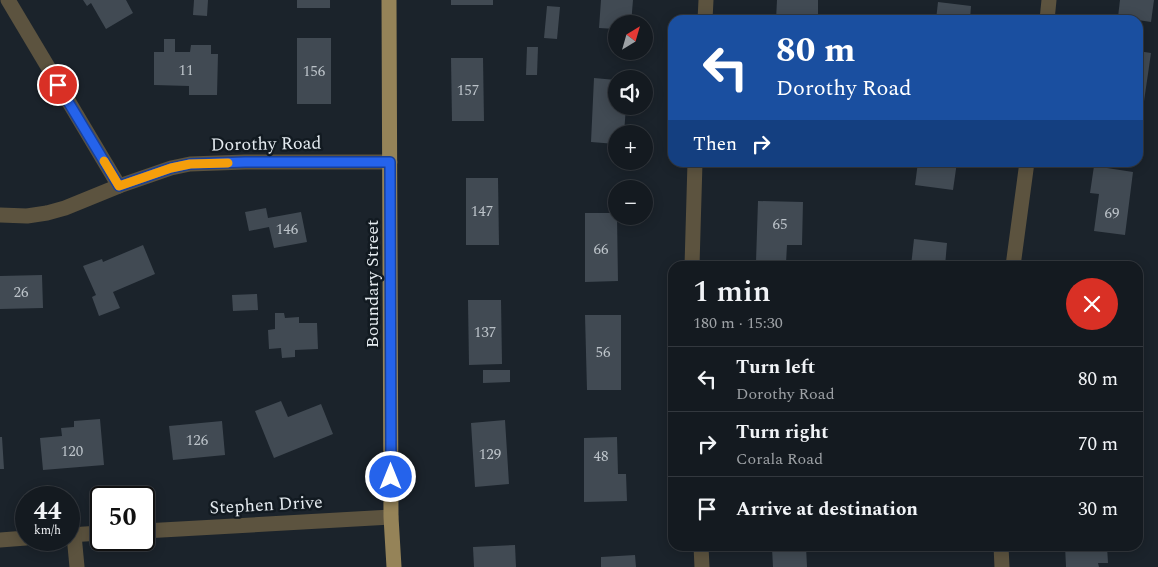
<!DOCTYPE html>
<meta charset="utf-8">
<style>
:root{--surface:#141a20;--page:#21272d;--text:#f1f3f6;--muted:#9da1a5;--line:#33383e}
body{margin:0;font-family:Spectral,serif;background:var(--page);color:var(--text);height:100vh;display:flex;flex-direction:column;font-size:19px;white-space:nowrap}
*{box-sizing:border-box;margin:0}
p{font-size:16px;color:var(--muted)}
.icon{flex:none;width:28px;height:28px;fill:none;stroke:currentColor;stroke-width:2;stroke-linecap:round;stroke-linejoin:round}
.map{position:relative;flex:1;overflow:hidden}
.drawer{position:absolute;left:668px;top:261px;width:475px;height:290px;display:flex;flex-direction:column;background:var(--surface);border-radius:15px;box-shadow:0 2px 12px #0003,0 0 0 1px var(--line)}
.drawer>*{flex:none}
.hud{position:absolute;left:668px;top:15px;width:475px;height:152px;border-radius:15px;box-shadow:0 2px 12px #0003,0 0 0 1px var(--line);background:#1a4fa0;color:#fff;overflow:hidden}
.needle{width:32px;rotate:37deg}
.fabs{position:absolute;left:608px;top:15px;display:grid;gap:10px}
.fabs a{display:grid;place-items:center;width:45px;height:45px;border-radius:50%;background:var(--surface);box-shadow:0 2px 12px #0003,0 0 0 1px var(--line);font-size:25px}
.speed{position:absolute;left:15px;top:486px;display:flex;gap:10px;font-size:25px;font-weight:700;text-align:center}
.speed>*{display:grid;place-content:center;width:65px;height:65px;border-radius:50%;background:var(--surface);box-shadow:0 2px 12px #0003,0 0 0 1px var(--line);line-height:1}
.speed small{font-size:12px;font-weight:400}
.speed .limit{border:2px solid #111;border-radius:8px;background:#fff;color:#111}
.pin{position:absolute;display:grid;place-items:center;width:42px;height:42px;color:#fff;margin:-21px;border:2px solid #fff;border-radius:50%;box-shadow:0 1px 5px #0007}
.me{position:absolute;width:55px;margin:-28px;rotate:0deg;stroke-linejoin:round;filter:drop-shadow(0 0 4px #0008)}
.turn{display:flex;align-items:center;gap:18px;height:105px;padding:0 25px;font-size:22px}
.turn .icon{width:65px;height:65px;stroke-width:2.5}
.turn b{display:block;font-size:35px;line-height:42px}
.then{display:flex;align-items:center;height:48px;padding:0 25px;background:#0003;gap:10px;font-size:19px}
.round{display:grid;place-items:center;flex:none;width:52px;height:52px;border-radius:26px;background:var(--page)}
.headline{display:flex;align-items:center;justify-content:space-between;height:85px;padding:0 25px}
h1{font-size:30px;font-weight:600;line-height:38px}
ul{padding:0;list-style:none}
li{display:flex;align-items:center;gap:15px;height:65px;padding:0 25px;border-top:1px solid var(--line)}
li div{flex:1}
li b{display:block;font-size:19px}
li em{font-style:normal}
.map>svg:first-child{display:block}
.building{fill:#414a53}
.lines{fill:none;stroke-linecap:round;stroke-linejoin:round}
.minor{stroke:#5c533f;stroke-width:15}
.major{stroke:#958358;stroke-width:15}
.route-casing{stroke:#184099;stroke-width:12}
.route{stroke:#2563eb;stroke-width:9}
.slow{stroke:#f59e0b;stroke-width:9}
.labels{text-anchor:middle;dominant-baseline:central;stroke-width:5;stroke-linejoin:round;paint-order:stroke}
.number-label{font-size:15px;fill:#bcc3c9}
.street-label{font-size:18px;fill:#e5ebf0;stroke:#121a21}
</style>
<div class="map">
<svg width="1158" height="567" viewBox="0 0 1158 567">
<rect width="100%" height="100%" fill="#1b232b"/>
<g class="building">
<path d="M83,0H126L133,13L106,29L91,3L87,6Z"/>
<path d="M194,0H208L207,16L193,15Z"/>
<rect x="297" y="0" width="33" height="8"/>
<rect x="451" y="0" width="42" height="5"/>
<path d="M601,0H633L631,24H616V29L599,28Z"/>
<path d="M777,0H818V20H776Z"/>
<path d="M1120,0H1154L1151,22L1118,17Z"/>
<path d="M938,2L971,6L970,20H936Z"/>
<path d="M547,6L560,7L557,39L544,38Z"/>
<rect x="297" y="38" width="34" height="66"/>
<path d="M164,39H175V52H190L191,45H211V54H218L217,95H189V86L154,85V52H164Z"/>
<path d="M527,47H538L537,75H526Z"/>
<path d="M1138,51L1151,53L1142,115H1138Z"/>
<path d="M451,58H483L484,121H452Z"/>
<path d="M594,78L616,80V106H626L624,134H616V144L591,142Z"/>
<path d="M918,162H957L953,190L915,185Z"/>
<path d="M1094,166L1133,172L1125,235L1094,231L1099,194L1090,193Z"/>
<path d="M466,178H498L499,245H466Z"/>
<path d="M758,201L803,202L802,245H787L786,263L756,262Z"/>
<path d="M266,208L268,218L301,212L307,242L274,248L269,227L249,231L245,212Z"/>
<path d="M585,213H616V216H617L618,281L585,282Z"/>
<path d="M914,239L947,243L945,266H911Z"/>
<path d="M143,245L155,274L113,292L120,308L99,316L92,297L96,295L83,266L102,259L103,262Z"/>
<path d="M42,275L43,308L0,309V276Z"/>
<path d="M257,294L258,310L233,311L232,295Z"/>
<path d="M468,300H501L502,364L469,365Z"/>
<path d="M275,313H284L285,318L299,317V323H317L318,349L295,350V357L282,358L281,348L269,349L268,330L275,329Z"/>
<path d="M585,315H621V390H587Z"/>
<path d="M483,370H510V382L483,383Z"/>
<path d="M281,401L288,417L321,404L333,434L274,458L255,411Z"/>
<path d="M100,419L104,465L43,470L40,438L62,436L61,428L74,427V421Z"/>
<path d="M505,420L509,484L475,487L471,423Z"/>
<path d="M222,421L225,455L173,460L169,426Z"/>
<path d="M0,437H2L4,469H0Z"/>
<path d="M617,437L618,474H626L627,501L584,502V438Z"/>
<path d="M515,545L516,567H474L473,547Z"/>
<path d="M806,546L807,567H773L772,548Z"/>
<path d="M1065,546H1107L1108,563H1098L1099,567H1066Z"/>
<path d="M635,555L636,567H601V557Z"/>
</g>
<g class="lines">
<g class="minor">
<path d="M8,0L119,186"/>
<path d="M705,20L706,0"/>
<path d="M1047,20L1049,0"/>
<path d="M0,215L27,216L47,213L65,208L119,186L171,168L190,164L245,162H390"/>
<path d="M692,266L695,162"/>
<path d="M1013,266L1027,162"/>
<path d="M144,531L391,517"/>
<path d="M69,535L101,533"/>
<path d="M74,535L77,567"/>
<path d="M0,540L26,538"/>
<path d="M701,546L702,567"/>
<path d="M1001,546L1002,567"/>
</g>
<path class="major" d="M389,0L391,517L394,567"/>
</g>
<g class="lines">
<defs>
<path id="route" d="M58,85L119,186L171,168L190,164L245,162H390L391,477"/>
</defs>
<use href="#route" class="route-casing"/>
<use href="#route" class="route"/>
<path class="slow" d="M104,161L119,186L171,168L190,164L228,163"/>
</g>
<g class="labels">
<g class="number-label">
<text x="186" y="70">11</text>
<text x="314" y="71">156</text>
<text x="468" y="90">157</text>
<text x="482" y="211">147</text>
<text x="1112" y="213">69</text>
<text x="780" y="224">65</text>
<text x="287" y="229">146</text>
<text x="601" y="249">66</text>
<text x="21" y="292">26</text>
<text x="485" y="332">137</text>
<text x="603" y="352">56</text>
<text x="197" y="440">126</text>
<text x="72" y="451">120</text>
<text x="490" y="454">129</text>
<text x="601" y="456">48</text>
</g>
<g class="street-label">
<text transform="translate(266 144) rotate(-1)">Dorothy Road</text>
<text transform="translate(372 284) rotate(-90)">Boundary Street</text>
<text transform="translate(266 505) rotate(-3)">Stephen Drive</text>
</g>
</g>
</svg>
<div class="fabs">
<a><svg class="needle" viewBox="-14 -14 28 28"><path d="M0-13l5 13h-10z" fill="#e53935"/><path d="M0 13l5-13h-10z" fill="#9da1a5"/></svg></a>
<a><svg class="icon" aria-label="sound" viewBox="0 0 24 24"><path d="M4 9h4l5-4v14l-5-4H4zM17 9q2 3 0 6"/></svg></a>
<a>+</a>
<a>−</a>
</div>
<div class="speed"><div>44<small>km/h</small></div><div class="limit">50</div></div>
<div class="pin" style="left:58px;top:85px;background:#d93025"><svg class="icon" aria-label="arrive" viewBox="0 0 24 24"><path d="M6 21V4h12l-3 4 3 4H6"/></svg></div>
<svg class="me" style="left:391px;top:477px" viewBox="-20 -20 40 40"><circle r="17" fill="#2563eb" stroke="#fff" stroke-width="3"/><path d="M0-11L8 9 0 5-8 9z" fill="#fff"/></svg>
<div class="hud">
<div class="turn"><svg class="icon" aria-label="left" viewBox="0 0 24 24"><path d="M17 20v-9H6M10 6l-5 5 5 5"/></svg><div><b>80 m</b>Dorothy Road</div></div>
<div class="then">Then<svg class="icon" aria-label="right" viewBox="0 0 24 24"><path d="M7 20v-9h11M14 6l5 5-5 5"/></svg></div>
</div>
<section class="drawer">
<div class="headline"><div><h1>1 min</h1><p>180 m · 15:30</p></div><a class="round" style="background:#d93025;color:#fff"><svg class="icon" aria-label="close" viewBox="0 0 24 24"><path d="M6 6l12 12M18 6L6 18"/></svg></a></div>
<ul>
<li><svg class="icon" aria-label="left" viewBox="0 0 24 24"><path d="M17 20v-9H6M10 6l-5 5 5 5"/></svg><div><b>Turn left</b><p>Dorothy Road</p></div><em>80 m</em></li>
<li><svg class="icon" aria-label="right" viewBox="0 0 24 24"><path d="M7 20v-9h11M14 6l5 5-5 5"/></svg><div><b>Turn right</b><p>Corala Road</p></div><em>70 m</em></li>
<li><svg class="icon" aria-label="arrive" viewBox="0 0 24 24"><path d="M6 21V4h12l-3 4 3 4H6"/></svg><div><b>Arrive at destination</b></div><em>30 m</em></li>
</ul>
</section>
</div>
